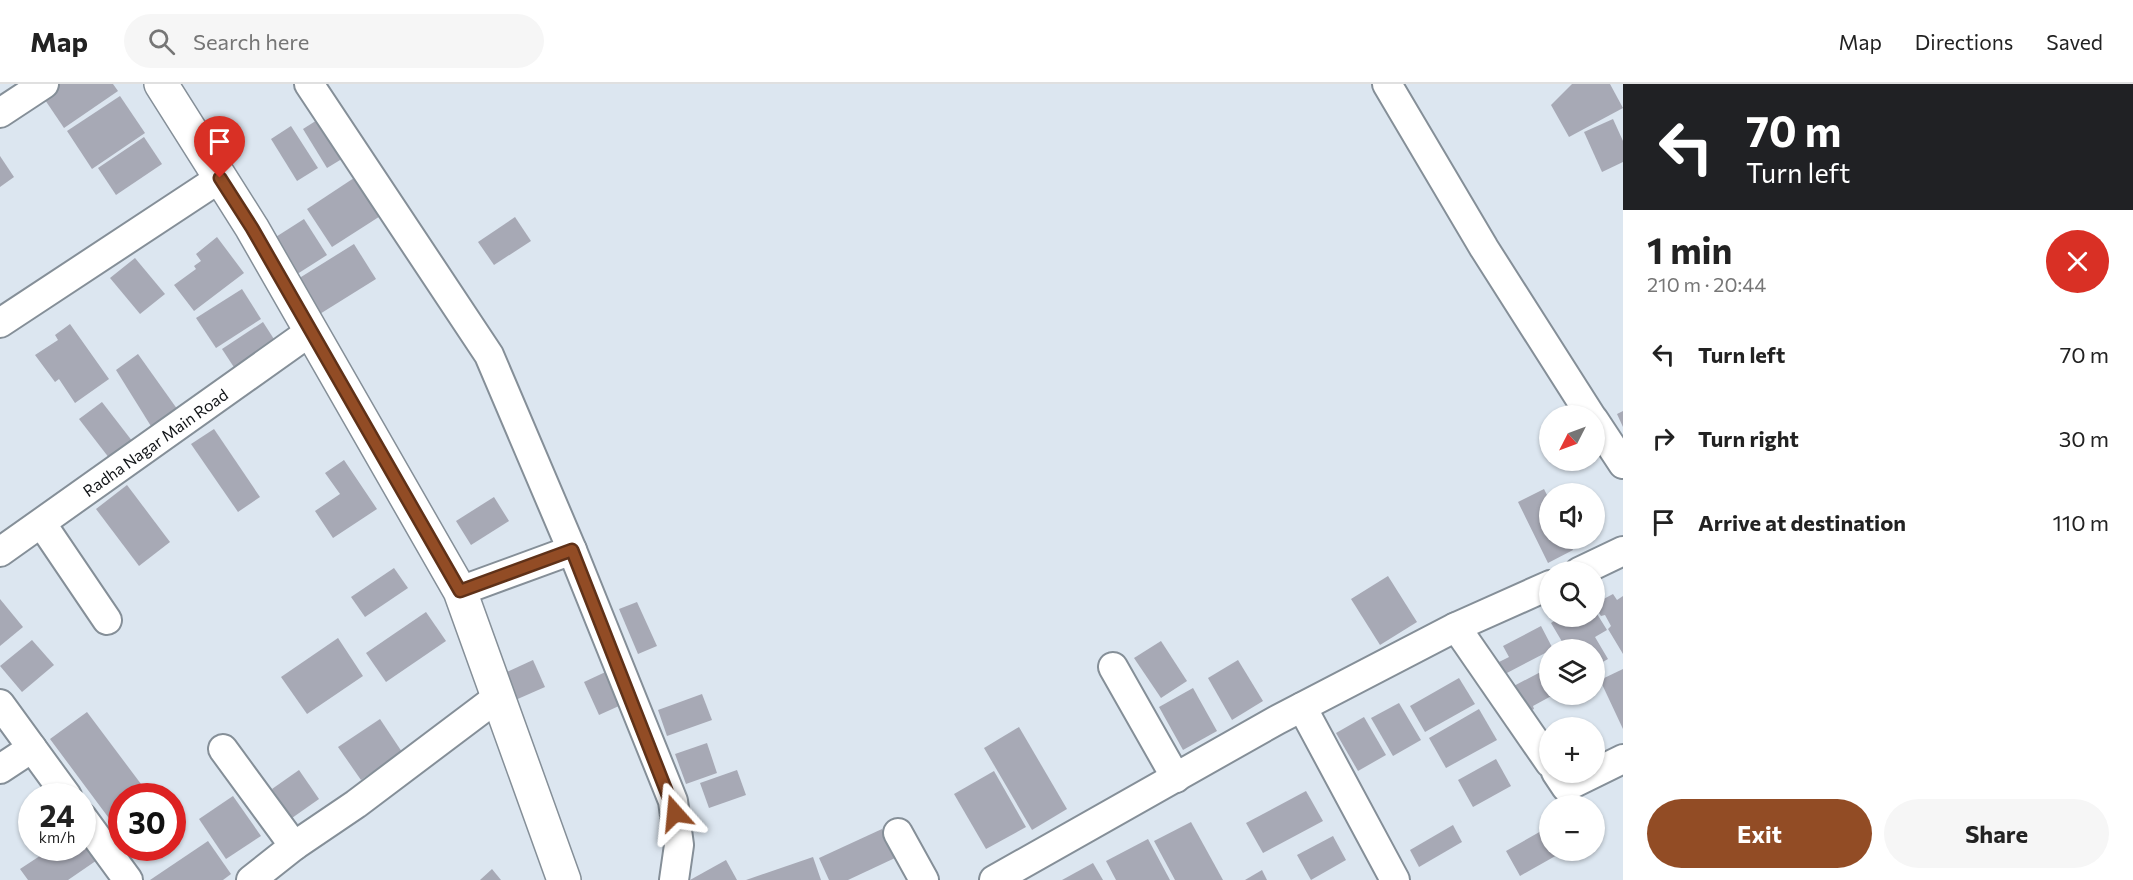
<!DOCTYPE html>
<meta charset="utf-8">
<style>
:root{--surface:#fff;--page:#f6f6f6;--text:#222;--muted:#767676;--line:#e0e0e0;--accent:#924c25}
body{margin:0;font-family:Commissioner,sans-serif;background:var(--page);color:var(--text);height:100vh;display:flex;flex-direction:column;font-size:22px;white-space:nowrap}
*{box-sizing:border-box;margin:0}
p{font-size:20px;color:var(--muted)}
.icon{flex:none;width:33px;height:33px;fill:none;stroke:currentColor;stroke-width:2;stroke-linecap:round;stroke-linejoin:round}
.map{position:relative;flex:1;overflow:hidden}
.drawer{display:flex;flex-direction:column;background:var(--surface);width:510px}
.drawer>*{flex:none}
.hud{background:#202124;color:#fff;overflow:hidden}
.needle{width:39px;rotate:228deg}
.controls{position:absolute;left:1539px;top:321px;display:grid;gap:12px}
.controls a{display:grid;place-items:center;width:66px;height:66px;border-radius:50%;background:var(--surface);box-shadow:0 2px 4px #0004;font-size:30px}
.speed{position:absolute;left:18px;top:699px;display:flex;gap:12px;font-size:30px;font-weight:700;text-align:center}
.speed>*{display:grid;place-content:center;width:78px;height:78px;border-radius:50%;background:var(--surface);box-shadow:0 2px 4px #0004;line-height:1}
.speed small{font-size:15px;font-weight:400}
.speed .limit{border:9px solid #d22;background:#fff;color:#111}
.pin{position:absolute;display:grid;place-items:center;width:51px;height:51px;color:#fff;margin:-62px -26px;border-radius:50% 50% 50% 0;rotate:-45deg;box-shadow:0 0 6px #0007}
.pin .icon{rotate:45deg}
.me{position:absolute;width:66px;margin:-33px;rotate:342deg;stroke-linejoin:round;filter:drop-shadow(0 0 4px #0008)}
.turn{display:flex;align-items:center;gap:21px;height:126px;padding:0 24px;font-size:27px}
.turn .icon{width:78px;height:78px;stroke-width:2.5}
.turn b{display:block;font-size:42px;line-height:51px}
.round{display:grid;place-items:center;flex:none;width:63px;height:63px;border-radius:32px;background:var(--page)}
.head{display:flex;align-items:center;justify-content:space-between;height:102px;padding:0 24px}
h1{font-size:36px;font-weight:700;line-height:45px}
.action{display:flex;gap:12px;margin-top:auto;padding:12px 24px}
.action a{flex:1;height:69px;border-radius:36px;background:var(--accent);color:#fff;font-size:24px;font-weight:700;line-height:69px;text-align:center}
.action a+a{background:var(--page);color:var(--text)}
ul{padding:0;list-style:none}
li{display:flex;align-items:center;gap:18px;height:84px;padding:0 24px}
li div{flex:1}
li b{display:block;font-size:22px}
li em{font-style:normal}
header{display:flex;align-items:center;gap:36px;box-sizing:border-box;height:84px;padding:0 30px;background:var(--surface);border-bottom:2px solid var(--line)}
header strong{font-size:28px}
nav{display:flex;gap:33px;margin-inline-start:auto;font-size:21px}
.search{width:420px;height:54px;background:var(--page);display:flex;align-items:center;gap:15px;box-sizing:border-box;padding:0 21px;border-radius:33px;color:var(--muted);font-size:22px}
main{display:flex;flex:1;min-height:0}
.map>svg:first-child{display:block}
.building{fill:#a7a9b5}
.lines{fill:none;stroke-linecap:round;stroke-linejoin:round}
.minor-casing{stroke:#858f98;stroke-width:32}
.tertiary-casing{stroke:#858f98;stroke-width:36}
.minor{stroke:#fff;stroke-width:28}
.tertiary{stroke:#fff;stroke-width:33}
.route-casing{stroke:#5f3118;stroke-width:15}
.route{stroke:#924c25;stroke-width:10}
.labels{text-anchor:middle;dominant-baseline:central;stroke-width:4.5;stroke-linejoin:round;paint-order:stroke}
.street-label{font-size:16px;fill:#101316;stroke:#dce6f0}
</style>
<header>
<strong>Map</strong>
<div class="search"><svg class="icon" aria-label="search" viewBox="0 0 24 24"><circle cx="10" cy="10" r="6"/><path d="M15 15l6 6"/></svg>Search here</div>
<nav><a>Map</a><a>Directions</a><a>Saved</a></nav>
</header>
<main>
<div class="map">
<svg width="1623" height="796" viewBox="0 0 1623 796">
<rect width="100%" height="100%" fill="#dce6f0"/>
<g class="building">
<path d="M56,0H113L118,7L64,44L41,10Z"/>
<path d="M1572,0H1610L1623,24L1569,53L1551,21Z"/>
<path d="M120,12L145,49L92,85L67,47Z"/>
<path d="M325,31L350,70L327,84L303,45Z"/>
<path d="M1613,35L1623,57V78L1602,88L1584,48Z"/>
<path d="M291,42L318,84L297,97L271,55Z"/>
<path d="M144,53L162,80L116,111L98,84Z"/>
<path d="M0,72L14,93L0,103Z"/>
<path d="M360,90L385,129L332,163L307,125Z"/>
<path d="M515,133L531,157L494,181L478,158Z"/>
<path d="M304,135L327,171L291,194L268,158Z"/>
<path d="M217,153L244,189L194,227L174,201L196,185L194,182L201,177L196,170Z"/>
<path d="M354,160L376,195L315,233L293,198Z"/>
<path d="M135,174L165,210L140,230L110,194Z"/>
<path d="M242,205L261,235L216,264L196,234Z"/>
<path d="M263,238L281,266L241,294L222,265Z"/>
<path d="M70,240L109,295L75,319L59,295L55,298L35,271L58,256L55,251Z"/>
<path d="M138,270L180,329L154,347L116,286Z"/>
<path d="M102,318L136,362L113,379L79,335Z"/>
<path d="M1623,327V343L1617,330Z"/>
<path d="M214,345L260,413L238,428L191,360Z"/>
<path d="M344,376L377,425L333,454L315,427L340,410L325,389Z"/>
<path d="M127,401L170,458L139,482L96,425Z"/>
<path d="M1544,405L1550,417V454H1568L1573,466L1548,479L1518,418Z"/>
<path d="M494,413L509,437L471,461L456,437Z"/>
<path d="M394,484L408,504L365,533L351,513Z"/>
<path d="M1388,492L1417,538L1380,561L1351,515Z"/>
<path d="M1613,510L1617,516L1623,512V570L1608,545L1611,542L1605,531L1601,532L1597,526L1601,523L1598,518Z"/>
<path d="M0,515L23,543L0,562Z"/>
<path d="M637,518L657,562L638,570L619,525Z"/>
<path d="M1594,525L1607,546L1595,553L1608,575L1594,583V566H1567L1551,539L1562,532H1594Z"/>
<path d="M426,528L446,557L386,598L366,569Z"/>
<path d="M1541,542L1553,565L1505,590L1499,578L1509,573L1503,562Z"/>
<path d="M338,554L363,592L307,630L281,593Z"/>
<path d="M32,556L54,581L22,608L0,582Z"/>
<path d="M1161,557L1187,597L1161,614L1134,574Z"/>
<path d="M533,576L545,603L506,620L494,594Z"/>
<path d="M1238,576L1263,617L1232,636L1208,594Z"/>
<path d="M1550,583V610H1555L1533,622L1534,625L1523,630L1510,604Z"/>
<path d="M614,584L630,617L599,631L584,598Z"/>
<path d="M1623,585V645L1600,596Z"/>
<path d="M1459,594L1475,620L1425,648L1410,622Z"/>
<path d="M1193,604L1217,647L1183,666L1159,623Z"/>
<path d="M702,610L712,636L667,652L658,626Z"/>
<path d="M1399,619L1421,656L1393,672L1371,634Z"/>
<path d="M1479,625L1497,656L1446,684L1429,654Z"/>
<path d="M87,628L150,712H122V736L114,741L50,655Z"/>
<path d="M1364,633L1386,671L1358,687L1336,649Z"/>
<path d="M380,635L402,668L361,696L338,663Z"/>
<path d="M1019,643L1067,725L1032,746L984,664Z"/>
<path d="M707,659L717,689L686,700L675,670Z"/>
<path d="M1496,675L1511,702L1473,723L1458,696Z"/>
<path d="M299,686L319,715L292,734L272,705Z"/>
<path d="M737,686L746,711L709,724L700,699Z"/>
<path d="M994,687L1026,743L986,765L954,710Z"/>
<path d="M1306,707L1323,737L1263,769L1246,739Z"/>
<path d="M233,712L261,752L226,775L199,735Z"/>
<path d="M1191,738L1223,796H1175L1154,757Z"/>
<path d="M82,741L103,772L68,796H28L20,785L52,764H82Z"/>
<path d="M1453,741L1462,758L1419,783L1410,766Z"/>
<path d="M1550,742V766H1566L1520,792L1506,767Z"/>
<path d="M882,745L895,774L848,796H829L819,774Z"/>
<path d="M1333,752L1346,776L1311,796L1297,771Z"/>
<path d="M1148,755L1170,796H1116L1106,777Z"/>
<path d="M208,757L231,790L223,796H150Z"/>
<path d="M813,773L821,796H746Z"/>
<path d="M726,776L737,796H690Z"/>
<path d="M1093,779L1103,796H1062Z"/>
<path d="M492,785L501,796H480Z"/>
<path d="M1262,786L1267,796H1245Z"/>
</g>
<g class="lines">
<defs>
<g id="minor">
<path d="M309,0L489,271L572,466L673,717L679,761L674,796"/>
<path d="M1387,0L1484,164L1591,332"/>
<path d="M0,29L44,0"/>
<path d="M0,239L220,94"/>
<path d="M1594,336L1623,380"/>
<path d="M42,440L107,536"/>
<path id="s1" d="M0,468L311,247"/>
<path d="M1579,488L1623,467"/>
<path d="M460,507L572,466"/>
<path d="M1456,543L1550,679"/>
<path d="M1113,583L1176,694"/>
<path d="M0,620L67,712"/>
<path d="M1302,623L1395,796"/>
<path d="M223,665L294,762"/>
<path d="M0,685L32,664"/>
<path d="M1556,688L1566,703L1623,675"/>
<path d="M82,733L128,796"/>
<path d="M898,749L924,796"/>
<path d="M251,796L294,762L356,720L498,613"/>
<path d="M994,796L1277,636L1456,543L1550,501"/>
</g>
<path id="tertiary" d="M161,0L252,144L460,507L564,796"/>
</defs>
<use href="#minor" class="minor-casing"/>
<use href="#tertiary" class="tertiary-casing"/>
<use href="#minor" class="minor"/>
<use href="#tertiary" class="tertiary"/>
</g>
<g class="lines">
<defs>
<path id="route" d="M220,94L252,144L460,507L572,466L675,729"/>
</defs>
<use href="#route" class="route-casing"/>
<use href="#route" class="route"/>
</g>
<g class="labels">
<g class="street-label">
<text stroke="none"><textPath href="#s1" startOffset="190">Radha Nagar Main Road</textPath></text>
</g>
</g>
</svg>
<div class="controls">
<a><svg class="needle" viewBox="-14 -14 28 28"><path d="M0-13l5 13h-10z" fill="#e53935"/><path d="M0 13l5-13h-10z" fill="#767676"/></svg></a>
<a><svg class="icon" aria-label="sound" viewBox="0 0 24 24"><path d="M4 9h4l5-4v14l-5-4H4zM17 9q2 3 0 6"/></svg></a>
<a><svg class="icon" aria-label="search" viewBox="0 0 24 24"><circle cx="10" cy="10" r="6"/><path d="M15 15l6 6"/></svg></a>
<a><svg class="icon" aria-label="layers" viewBox="0 0 24 24"><path d="M12 4l9 5-9 5-9-5zM3 14l9 5 9-5"/></svg></a>
<a>+</a>
<a>−</a>
</div>
<div class="speed"><div>24<small>km/h</small></div><div class="limit">30</div></div>
<div class="pin" style="left:220px;top:94px;background:#d93025"><svg class="icon" aria-label="arrive" viewBox="0 0 24 24"><path d="M6 21V4h12l-3 4 3 4H6"/></svg></div>
<svg class="me" style="left:675px;top:729px" viewBox="-20 -20 40 40"><path d="M0-17L14 15 0 8-14 15z" fill="#924c25" stroke="#fff" stroke-width="4"/></svg>
</div>
<section class="drawer">
<div class="hud">
<div class="turn"><svg class="icon" aria-label="left" viewBox="0 0 24 24"><path d="M17 20v-9H6M10 6l-5 5 5 5"/></svg><div><b>70 m</b>Turn left</div></div>
</div>
<div class="head"><div><h1>1 min</h1><p>210 m · 20:44</p></div><a class="round" style="background:#d93025;color:#fff"><svg class="icon" aria-label="close" viewBox="0 0 24 24"><path d="M6 6l12 12M18 6L6 18"/></svg></a></div>
<ul>
<li><svg class="icon" aria-label="left" viewBox="0 0 24 24"><path d="M17 20v-9H6M10 6l-5 5 5 5"/></svg><div><b>Turn left</b></div><em>70 m</em></li>
<li><svg class="icon" aria-label="right" viewBox="0 0 24 24"><path d="M7 20v-9h11M14 6l5 5-5 5"/></svg><div><b>Turn right</b></div><em>30 m</em></li>
<li><svg class="icon" aria-label="arrive" viewBox="0 0 24 24"><path d="M6 21V4h12l-3 4 3 4H6"/></svg><div><b>Arrive at destination</b></div><em>110 m</em></li>
</ul>
<div class="action"><a>Exit</a><a>Share</a></div>
</section>
</main>
